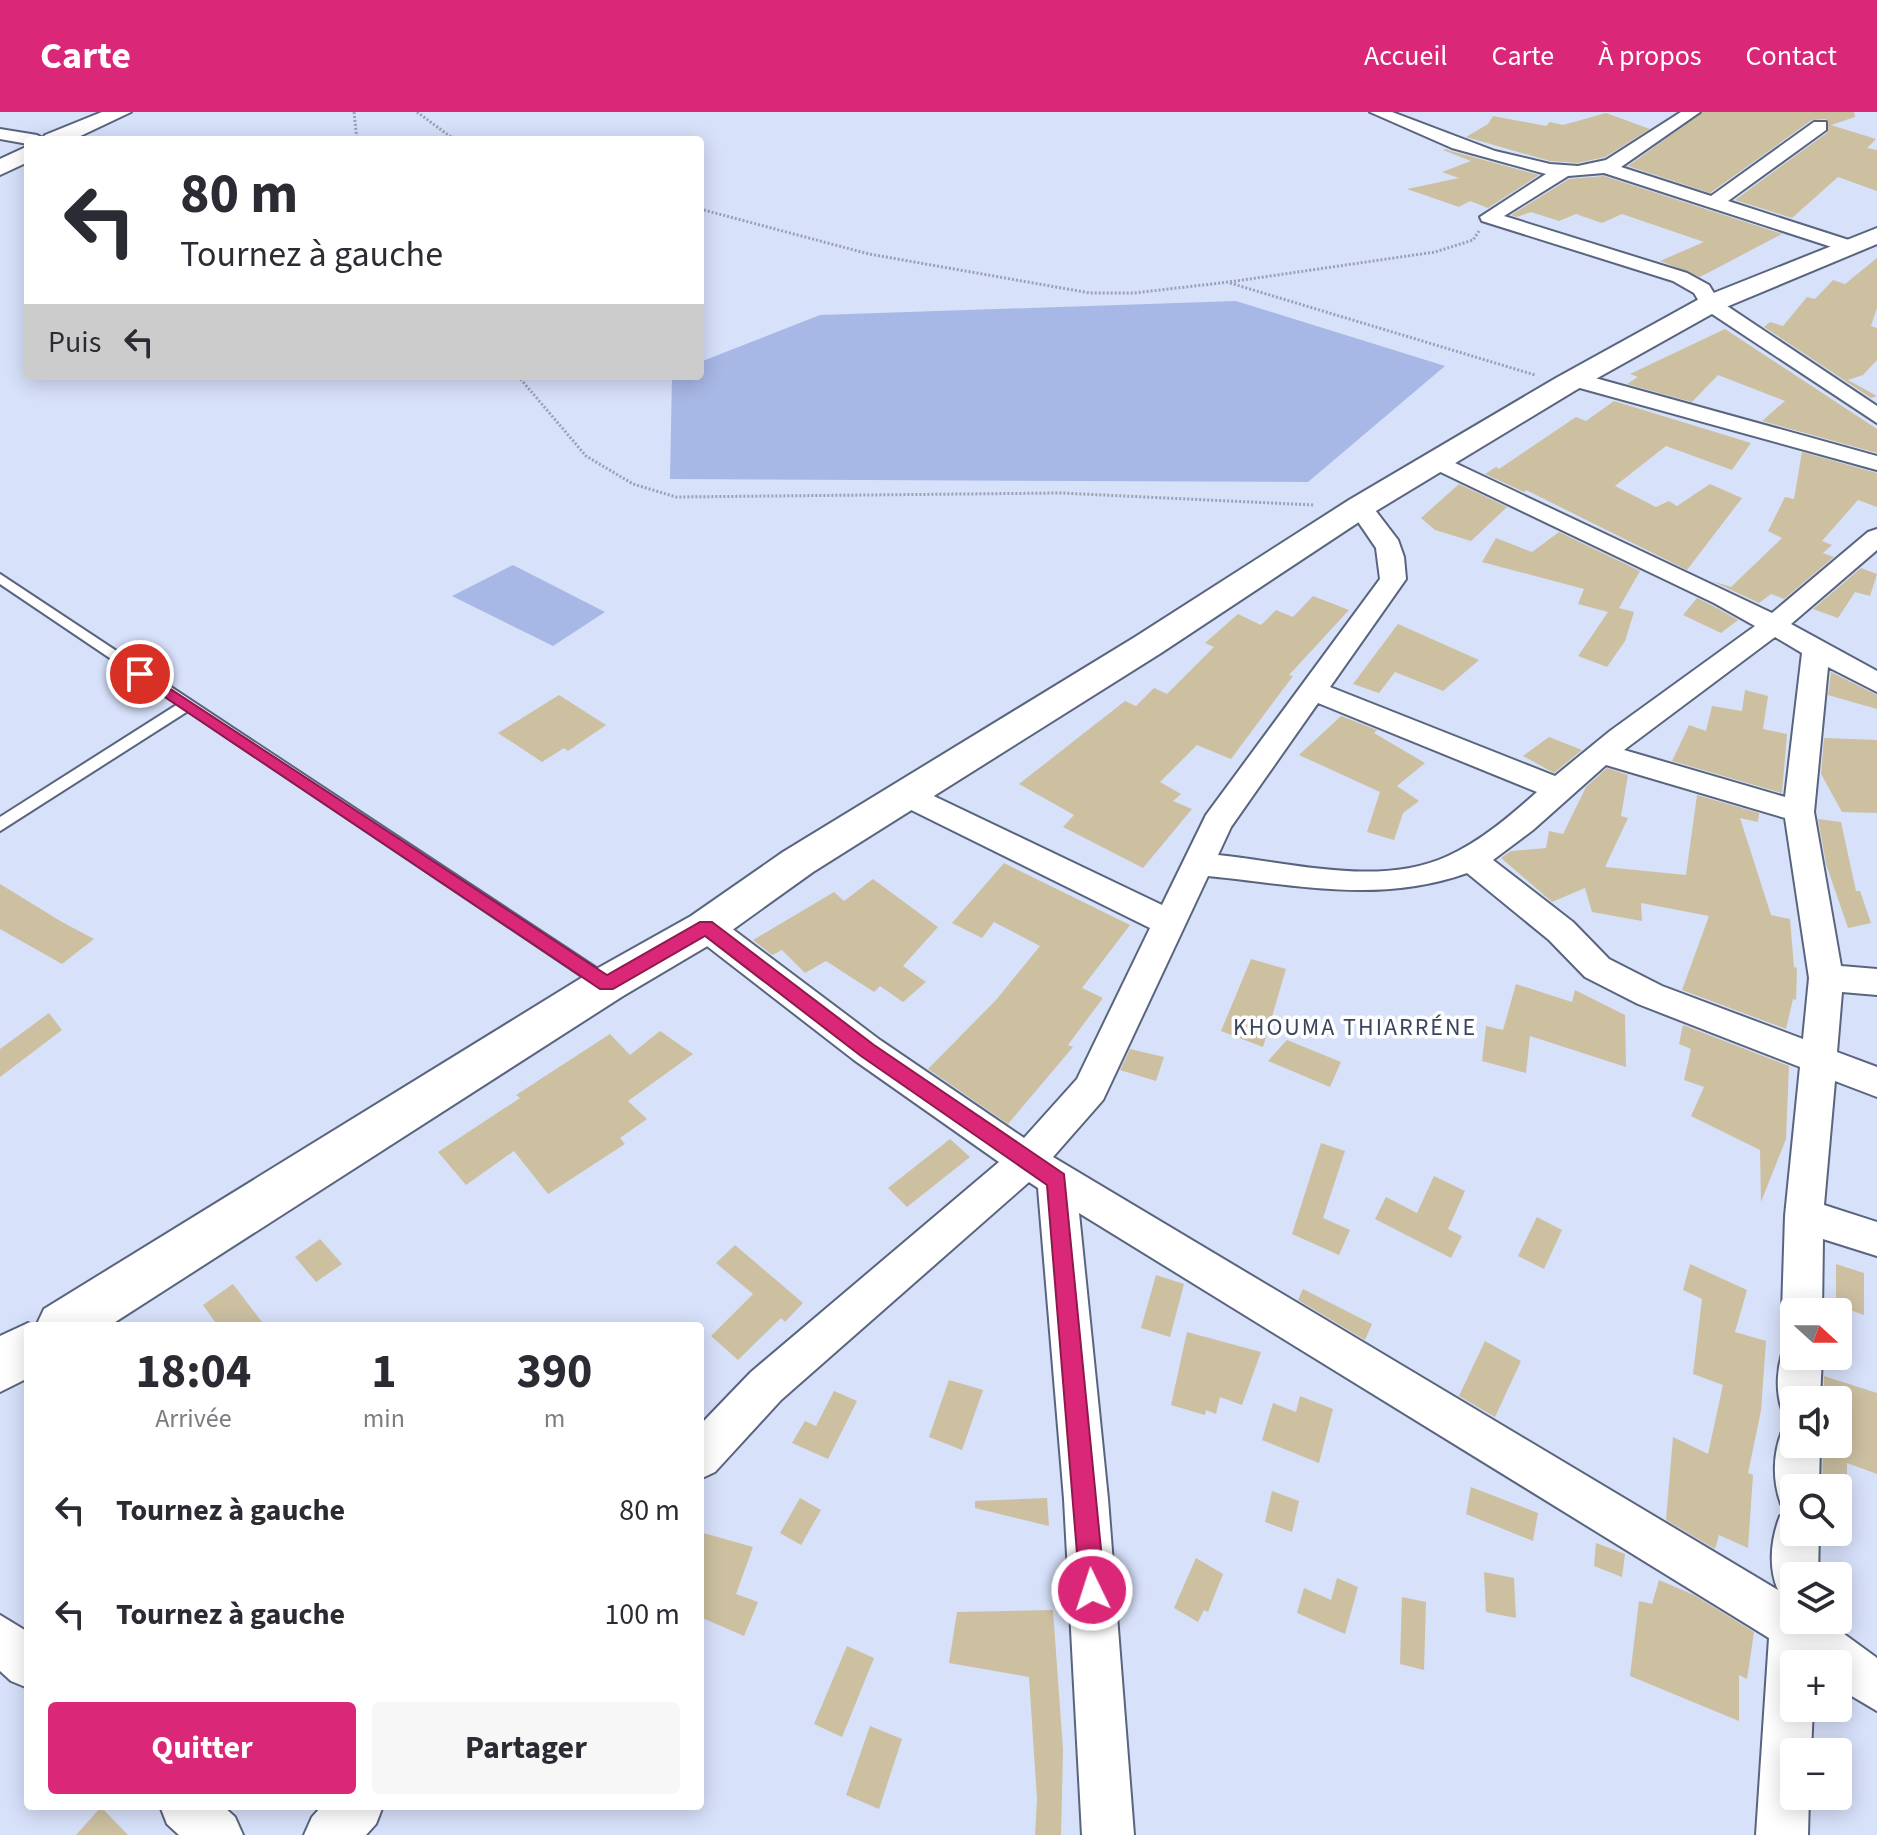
<!DOCTYPE html>
<html lang="fr">
<meta charset="utf-8">
<style>
:root{--surface:#fff;--page:#f7f7f7;--text:#2b2b33;--muted:#7c7c81;--accent:#db2777}
body{margin:0;font-family:"Source Sans 3",sans-serif;background:var(--page);color:var(--text);height:100vh;display:flex;flex-direction:column;font-size:30px;white-space:nowrap}
*{box-sizing:border-box;margin:0}
p{font-size:26px;color:var(--muted)}
.icon{flex:none;width:44px;height:44px;fill:none;stroke:currentColor;stroke-width:2;stroke-linecap:round;stroke-linejoin:round}
.map{position:relative;flex:1;overflow:hidden}
.panel{position:absolute;left:24px;top:1210px;width:680px;height:488px;display:flex;flex-direction:column;background:var(--surface);border-radius:8px;box-shadow:0 4px 20px #0003}
.panel>*{flex:none}
.top-card{position:absolute;left:24px;top:24px;width:680px;height:244px;border-radius:8px;box-shadow:0 4px 20px #0003;background:#fff;color:var(--text);overflow:hidden}
.needle{width:52px;rotate:111deg}
.controls{position:absolute;left:1780px;top:1186px;display:grid;gap:16px}
.controls a{display:grid;place-items:center;width:72px;height:72px;border-radius:8px;background:var(--surface);box-shadow:0 4px 20px #0003;font-size:40px}
.pin{position:absolute;display:grid;place-items:center;width:68px;height:68px;color:#fff;margin:-34px;border:4px solid #fff;border-radius:50%;box-shadow:0 2px 8px #0007}
.me{position:absolute;width:88px;margin:-44px;rotate:356deg;stroke-linejoin:round;filter:drop-shadow(0 0 6px #0008)}
.turn{display:flex;align-items:center;gap:28px;height:168px;padding:0 24px;font-size:36px}
.turn .icon{width:104px;height:104px;stroke-width:2.5}
.turn b{display:block;font-size:56px;line-height:68px}
.then{display:flex;align-items:center;height:76px;padding:0 24px;background:#0003;gap:16px;font-size:30px}
.eta{display:flex;justify-content:space-evenly;align-items:center;height:136px;text-align:center}
.eta b{font-size:48px;font-weight:700;line-height:56px}
.action{display:flex;gap:16px;margin-top:auto;padding:16px 24px}
.action a{flex:1;height:92px;border-radius:8px;background:var(--accent);color:#fff;font-size:32px;font-weight:700;line-height:92px;text-align:center}
.action a+a{background:var(--page);color:var(--text)}
ul{padding:0;list-style:none}
li{display:flex;align-items:center;gap:24px;height:104px;padding:0 24px}
li div{flex:1}
li b{display:block;font-size:30px}
li em{font-style:normal}
header{display:flex;align-items:center;gap:48px;box-sizing:border-box;height:112px;padding:0 40px;background:var(--accent);color:#fff}
header strong{font-size:38px}
nav{display:flex;gap:44px;margin-inline-start:auto;font-size:28px}
.map>svg:first-child{display:block}
.green{fill:#a7b8e6}
.building{fill:#ccc0a1}
.lines{fill:none;stroke-linecap:round;stroke-linejoin:round}
.service-casing{stroke:#59647e;stroke-width:4}
.minor-casing{stroke:#59647e;stroke-width:4}
.tertiary-casing{stroke:#59647e;stroke-width:4}
.primary-casing{stroke:#59647e;stroke-width:4}
.path{stroke:#99a1b6;stroke-width:3;stroke-dasharray:2 2;stroke-linecap:butt}
.service{fill:#fff;fill-rule:evenodd}
.minor{fill:#fff;fill-rule:evenodd}
.tertiary{fill:#fff;fill-rule:evenodd}
.primary{fill:#fff;fill-rule:evenodd}
.route{fill:#db2777;stroke:#8e194d;stroke-width:2}
.labels{text-anchor:middle;dominant-baseline:central;stroke-width:7;stroke-linejoin:round;paint-order:stroke}
.neighbourhood-label{font-size:24px;letter-spacing:2px;fill:#3b455e;stroke:#fff}
</style>
<header>
<strong>Carte</strong>
<nav><a>Accueil</a><a>Carte</a><a>À propos</a><a>Contact</a></nav>
</header>
<div class="map">
<svg width="1877" height="1723" viewBox="0 0 1877 1723">
<rect width="100%" height="100%" fill="#d7e1fa"/>
<g class="green">
<path d="M1236,189L1445,254L1308,370L670,367L672,264H700V250L820,203Z"/>
<path d="M513,453L605,500L553,534L452,484Z"/>
</g>
<g class="building">
<path d="M1703,0H1854L1855,5L1831,13L1876,27L1867,36L1877,38V79L1838,65L1792,106L1735,88L1828,20L1826,7L1812,8L1710,81L1628,54Z"/>
<path d="M1606,1L1650,17L1605,45L1578,51L1550,49L1466,25L1488,12L1493,4L1546,14L1550,10L1563,13Z"/>
<path d="M1446,37L1451,39L1539,63L1488,96L1470,89L1459,95L1407,77L1459,66L1442,60L1471,49L1443,38Z"/>
<path d="M1604,64L1782,122L1700,165L1660,149L1704,130L1622,102L1602,111L1576,102L1559,109L1531,100L1517,105L1511,103L1569,67Z"/>
<path d="M1877,146V196L1871,214L1877,216V248L1863,263L1848,268L1877,284L1871,286L1764,215L1770,210L1783,214L1807,185L1815,187L1833,168L1845,172Z"/>
<path d="M1725,217L1877,317V341L1762,309L1785,289L1718,263L1692,290L1627,272L1638,265L1630,262Z"/>
<path d="M1614,289L1751,331L1732,358L1666,334L1615,374L1656,395L1669,389L1677,394L1710,372L1742,386L1687,458L1526,378L1524,380L1485,362L1496,355L1499,357L1576,305L1586,309Z"/>
<path d="M1802,340L1877,361V395L1858,388L1822,429L1832,433L1823,441L1834,445L1784,487L1771,482L1759,491L1712,469L1731,475L1782,426L1768,419L1785,385L1794,387Z"/>
<path d="M1459,372L1507,395L1471,429L1435,418L1421,406Z"/>
<path d="M1559,420L1640,459L1619,496L1634,500L1625,529L1607,555L1578,544L1608,500L1578,492L1584,477L1482,450L1496,426L1532,440Z"/>
<path d="M1861,456L1877,462L1870,484L1855,480L1838,506L1813,497Z"/>
<path d="M1313,484L1349,498L1289,563L1293,564L1231,647L1197,633L1160,670L1181,682L1173,689L1192,697L1143,756L1063,715L1074,703L1019,672L1125,589L1136,594L1154,576L1167,582L1214,535L1205,531L1238,502L1261,513L1276,498L1293,505Z"/>
<path d="M1697,486L1713,494L1738,508L1721,521L1683,503Z"/>
<path d="M1398,512L1479,548L1443,579L1395,560L1379,581L1353,572Z"/>
<path d="M1831,560L1877,583V597L1828,583Z"/>
<path d="M1745,578L1768,584L1763,617L1787,622L1782,681L1672,649L1689,613L1706,619L1712,594L1742,599Z"/>
<path d="M559,583L606,613L568,639L564,636L542,650L498,621Z"/>
<path d="M1341,604L1377,618L1374,621L1425,651L1397,674L1419,689L1403,701L1394,728L1367,720L1380,680L1299,643Z"/>
<path d="M1549,625L1582,638L1554,661L1523,644Z"/>
<path d="M1824,626L1877,628V701L1842,700L1821,662Z"/>
<path d="M1607,656L1628,663L1621,704L1628,706L1605,755L1686,763L1697,683L1759,701L1758,710L1740,706L1771,803L1790,807L1794,855L1797,856L1796,888L1793,887L1786,917L1682,878L1709,804L1641,791L1642,809L1592,800L1585,776L1552,790L1501,746L1511,739L1546,736L1549,719L1563,722L1586,675Z"/>
<path d="M1818,707L1841,710L1856,779H1860L1871,811L1848,816L1826,752Z"/>
<path d="M1004,751L1130,813L1082,876L1103,886L1068,933L1073,935L1008,1012L928,957L996,888L1040,834L994,810L982,826L952,811Z"/>
<path d="M873,767L938,815L903,854L926,870L903,890L880,874L874,880L826,849L805,861L782,838L772,843L753,828L834,780L844,789Z"/>
<path d="M0,772L62,810L94,827L62,852L0,817Z"/>
<path d="M1251,847L1286,857L1263,935L1221,919Z"/>
<path d="M1516,872L1572,890L1575,878L1625,903L1626,955L1530,924L1526,961L1482,949L1486,914L1503,918Z"/>
<path d="M49,901L62,918L0,965V937Z"/>
<path d="M1683,913L1789,954L1786,1027L1761,1090L1760,1038L1691,1004L1704,975L1684,968L1691,937L1679,932Z"/>
<path d="M660,919L693,942L628,989L647,1007L620,1026L625,1032L548,1082L514,1039L466,1073L438,1040L520,986L516,983L610,922L630,943Z"/>
<path d="M1287,928L1341,950L1330,975L1268,949Z"/>
<path d="M1130,937L1164,945L1156,969L1120,958Z"/>
<path d="M950,1027L970,1045L907,1095L888,1076Z"/>
<path d="M1321,1031L1345,1039L1323,1106L1350,1118L1339,1143L1292,1122Z"/>
<path d="M1434,1064L1465,1079L1448,1117L1462,1124L1451,1146L1375,1107L1386,1085L1417,1101Z"/>
<path d="M1537,1105L1562,1118L1544,1157L1518,1144Z"/>
<path d="M320,1127L342,1152L316,1170L295,1145Z"/>
<path d="M735,1133L803,1191L785,1210L781,1206L738,1248L711,1224L753,1182L716,1151Z"/>
<path d="M1690,1152L1747,1178L1735,1220L1766,1229L1761,1299L1748,1361L1753,1363L1748,1436L1719,1423L1715,1437L1666,1408L1673,1325L1708,1342L1723,1273L1693,1262L1702,1187L1683,1178Z"/>
<path d="M1836,1152L1864,1161V1203L1836,1193Z"/>
<path d="M1156,1163L1184,1172L1170,1225L1141,1216Z"/>
<path d="M233,1172L265,1214H218L203,1193Z"/>
<path d="M1303,1177L1372,1212L1365,1228L1298,1188Z"/>
<path d="M1187,1220L1261,1240L1242,1293L1220,1285L1216,1302L1206,1298L1205,1303L1171,1293Z"/>
<path d="M1485,1229L1521,1249L1495,1305L1459,1284Z"/>
<path d="M1824,1264L1877,1281V1362L1847,1351V1376H1822L1823,1332H1838V1288H1824Z"/>
<path d="M949,1268L983,1278L962,1338L929,1325Z"/>
<path d="M834,1279L857,1289L828,1347L792,1331L805,1309L816,1314Z"/>
<path d="M1300,1284L1333,1297L1319,1351L1262,1328L1273,1291L1296,1300Z"/>
<path d="M1471,1375L1538,1401L1533,1429L1466,1402Z"/>
<path d="M1272,1379L1299,1389L1292,1420L1265,1410Z"/>
<path d="M800,1386L821,1398L801,1433L780,1421Z"/>
<path d="M1047,1386L1049,1414L975,1396V1389Z"/>
<path d="M700,1420L753,1435L736,1482L758,1490L744,1524L700,1505Z"/>
<path d="M1596,1431L1625,1442L1622,1465L1594,1454Z"/>
<path d="M1196,1446L1223,1462L1208,1500L1204,1498L1198,1510L1174,1496Z"/>
<path d="M1484,1460L1514,1466L1516,1506L1486,1500Z"/>
<path d="M1337,1466L1358,1475L1345,1522L1297,1501L1304,1476L1331,1488Z"/>
<path d="M1659,1468L1694,1483L1754,1520L1747,1567L1739,1563V1609L1630,1564L1639,1489L1652,1492Z"/>
<path d="M1402,1485L1426,1490L1424,1558L1400,1552Z"/>
<path d="M1053,1498L1063,1638L1061,1723H1035L1037,1687L1029,1565L949,1551L957,1500Z"/>
<path d="M847,1534L874,1546L842,1625L814,1612Z"/>
<path d="M870,1614L902,1627L879,1697L846,1683Z"/>
<path d="M101,1695L128,1723H76Z"/>
</g>
<g class="lines">
<defs>
<path id="service" d="M0,462L613,867L616,872L613,877H601L188,599L0,719V705L178,592L0,472Z"/>
<g id="minor">
<path d="M1370,0H1392L1495,39L1550,52L1578,54L1606,48L1681,0H1700L1621,55L1711,84L1814,10H1826V18L1728,89L1858,131L1861,135L1858,139H1844L1604,61L1568,64L1504,104L1687,161L1709,173L1718,188L1877,294V311L1703,196L1694,181L1673,169L1482,109L1480,105L1546,62L1452,36Z"/>
<path d="M0,17L37,23L46,28H28V32L0,27Z"/>
<path d="M1577,261L1877,344V358L1569,273L1566,268L1569,263Z"/>
<path d="M1436,342L1772,501L1868,420L1877,417V438L1791,512L1877,559V580L1828,555L1814,700L1841,854L1877,857V883L1842,880L1837,940L1877,955V985L1835,969L1824,1093L1877,1110V1144L1823,1127L1822,1200H1794V1216L1788,1213L1782,1200L1785,1104L1800,955L1638,892L1585,865L1549,828L1467,761C1380,792 1297,773 1208,764L1103,988L1053,1045L1778,1478C1768,1455 1771,1427 1780,1404L1794,1398V1420H1819L1818,1464H1794V1508H1825L1877,1546V1599L1838,1576V1552H1794V1596H1813L1811,1640H1794V1684H1809L1808,1723H1756L1769,1526L1079,1101L1108,1387L1134,1723H1082L1064,1387L1038,1076L1029,1070L781,1288L715,1360L700,1367V1313L751,1260L999,1050L854,948L694,824L689,815L694,806L706,803L718,806L880,928L1024,1026L1077,967L1150,816L895,690L891,683L895,676L906,673L917,676L1162,793L1206,703L1380,467L1376,436L1348,395L1360,388L1369,390L1398,428L1404,445L1406,467L1330,575L1555,664L1610,619L1755,514L1714,491L1428,354L1424,349L1428,344ZM1775,525L1802,541L1785,685L1624,638ZM1318,591L1537,680C1510,704 1481,729 1448,744C1379,776 1290,750 1218,743L1231,715ZM1606,653L1785,706L1809,866L1803,927L1662,874L1609,847L1573,810L1493,748L1533,718Z"/>
<path d="M1794,1227V1244H1822L1820,1288H1794V1307L1784,1303C1774,1280 1777,1252 1786,1230Z"/>
<path d="M1794,1312V1332H1820L1819,1376H1794V1397L1781,1392C1772,1368 1773,1340 1783,1317Z"/>
<path d="M0,1503L28,1520V1576L11,1569L0,1559Z"/>
<path d="M160,1694H223L235,1705L243,1723H179L167,1712Z"/>
<path d="M322,1694H383L376,1712L366,1723H304L312,1705Z"/>
</g>
<g id="tertiary">
<path d="M102,0H131L72,28H42L45,23Z"/>
<path d="M28,34V50L0,63V47Z"/>
</g>
<g id="primary">
<path d="M1877,116V132L1719,198L1576,278L1371,402L1161,541L813,760L721,826L623,884L109,1214H36L44,1197L591,860L691,804L783,740L1135,525L1349,388L1556,266L1701,186Z"/>
<path d="M28,1211L36,1214H28V1266L0,1280V1224Z"/>
</g>
</defs>
<use href="#service" class="service-casing"/>
<use href="#minor" class="minor-casing"/>
<use href="#tertiary" class="tertiary-casing"/>
<use href="#primary" class="primary-casing"/>
<g class="path">
<path d="M354,0L357,28"/>
<path d="M417,0L455,28"/>
<path d="M700,97L869,142L1090,181H1134L1229,170L1435,140L1473,128L1479,119"/>
<path d="M1230,171L1535,263"/>
<path d="M518,264L586,344L633,372L676,385L1061,381L1314,393"/>
</g>
<use href="#service" class="service"/>
<use href="#minor" class="minor"/>
<use href="#tertiary" class="tertiary"/>
<use href="#primary" class="primary"/>
</g>
<path class="route" d="M140,557L607,863L700,810H712L874,933L1064,1062L1105,1478L1101,1487L1092,1491L1083,1487L1080,1478L1047,1073L861,944L705,824L613,877H600L135,565V558Z"/>
<g class="labels">
<g class="neighbourhood-label">
<text x="1355" y="915">KHOUMA THIARRÉNE</text>
</g>
</g>
</svg>
<div class="controls">
<a><svg class="needle" viewBox="-14 -14 28 28"><path d="M0-13l5 13h-10z" fill="#e53935"/><path d="M0 13l5-13h-10z" fill="#7c7c81"/></svg></a>
<a><svg class="icon" aria-label="sound" viewBox="0 0 24 24"><path d="M4 9h4l5-4v14l-5-4H4zM17 9q2 3 0 6"/></svg></a>
<a><svg class="icon" aria-label="search" viewBox="0 0 24 24"><circle cx="10" cy="10" r="6"/><path d="M15 15l6 6"/></svg></a>
<a><svg class="icon" aria-label="layers" viewBox="0 0 24 24"><path d="M12 4l9 5-9 5-9-5zM3 14l9 5 9-5"/></svg></a>
<a>+</a>
<a>−</a>
</div>
<div class="pin" style="left:140px;top:562px;background:#d93025"><svg class="icon" aria-label="arrive" viewBox="0 0 24 24"><path d="M6 21V4h12l-3 4 3 4H6"/></svg></div>
<svg class="me" style="left:1092px;top:1478px" viewBox="-20 -20 40 40"><circle r="17" fill="#db2777" stroke="#fff" stroke-width="3"/><path d="M0-11L8 9 0 5-8 9z" fill="#fff"/></svg>
<div class="top-card">
<div class="turn"><svg class="icon" aria-label="left" viewBox="0 0 24 24"><path d="M17 20v-9H6M10 6l-5 5 5 5"/></svg><div><b>80 m</b>Tournez à gauche</div></div>
<div class="then">Puis<svg class="icon" aria-label="left" viewBox="0 0 24 24"><path d="M17 20v-9H6M10 6l-5 5 5 5"/></svg></div>
</div>
<section class="panel">
<div class="eta">
<div><b>18:04</b><p>Arrivée</p></div>
<div><b>1</b><p>min</p></div>
<div><b>390</b><p>m</p></div>
</div>
<ul>
<li><svg class="icon" aria-label="left" viewBox="0 0 24 24"><path d="M17 20v-9H6M10 6l-5 5 5 5"/></svg><div><b>Tournez à gauche</b></div><em>80 m</em></li>
<li><svg class="icon" aria-label="left" viewBox="0 0 24 24"><path d="M17 20v-9H6M10 6l-5 5 5 5"/></svg><div><b>Tournez à gauche</b></div><em>100 m</em></li>
</ul>
<div class="action"><a>Quitter</a><a>Partager</a></div>
</section>
</div>
